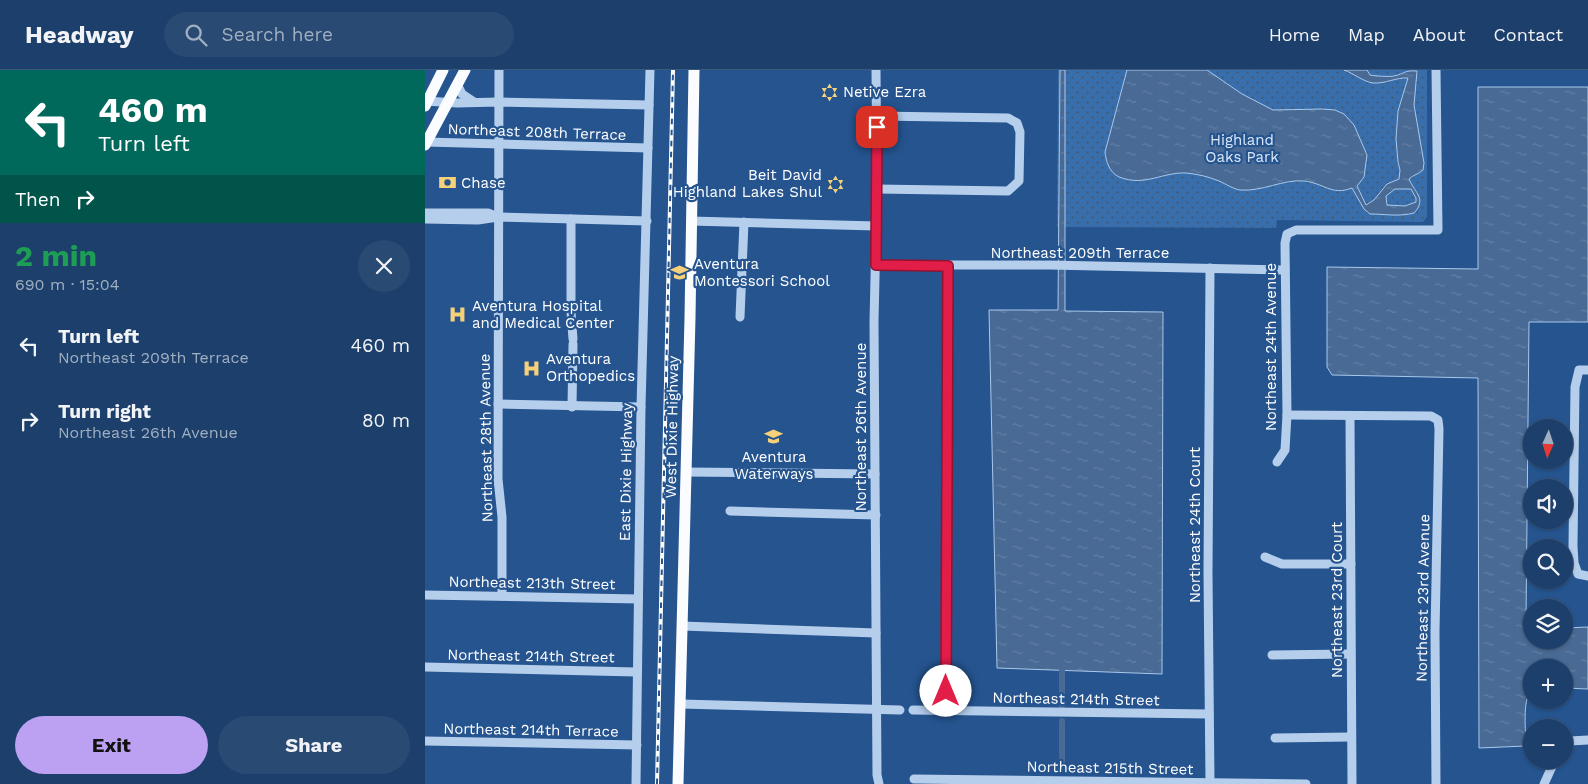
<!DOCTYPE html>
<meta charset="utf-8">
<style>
:root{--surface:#1c3f6b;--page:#294a73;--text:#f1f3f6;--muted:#a0afc1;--line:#3a587e;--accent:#bca0f2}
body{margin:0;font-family:"Work Sans",sans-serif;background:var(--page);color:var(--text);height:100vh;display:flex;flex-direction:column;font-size:19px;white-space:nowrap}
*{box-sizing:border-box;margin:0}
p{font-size:16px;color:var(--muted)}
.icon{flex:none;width:28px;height:28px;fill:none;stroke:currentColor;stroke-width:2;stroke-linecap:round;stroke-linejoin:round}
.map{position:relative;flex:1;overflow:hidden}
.panel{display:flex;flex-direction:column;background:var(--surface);width:425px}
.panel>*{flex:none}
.banner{background:#00695c;color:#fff;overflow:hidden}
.needle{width:32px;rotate:183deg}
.buttons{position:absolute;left:1098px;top:349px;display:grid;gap:10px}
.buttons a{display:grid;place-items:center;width:50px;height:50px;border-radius:50%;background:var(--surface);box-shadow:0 1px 4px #0004,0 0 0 1px var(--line);font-size:25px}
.pin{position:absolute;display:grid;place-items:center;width:42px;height:42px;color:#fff;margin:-21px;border-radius:10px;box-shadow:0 2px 8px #0006}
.me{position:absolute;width:55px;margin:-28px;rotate:0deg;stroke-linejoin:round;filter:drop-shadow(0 0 4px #0008)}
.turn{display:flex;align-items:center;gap:18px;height:105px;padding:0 15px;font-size:22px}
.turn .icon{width:65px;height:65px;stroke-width:2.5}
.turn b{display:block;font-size:35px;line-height:42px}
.then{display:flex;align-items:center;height:48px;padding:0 15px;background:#0003;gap:10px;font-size:19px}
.round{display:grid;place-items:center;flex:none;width:52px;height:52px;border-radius:26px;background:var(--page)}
.summary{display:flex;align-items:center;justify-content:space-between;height:85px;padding:0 15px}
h1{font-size:30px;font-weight:700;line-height:38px;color:#1e9e55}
.button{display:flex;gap:10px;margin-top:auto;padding:10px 15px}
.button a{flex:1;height:58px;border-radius:30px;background:var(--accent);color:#111;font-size:20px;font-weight:700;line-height:58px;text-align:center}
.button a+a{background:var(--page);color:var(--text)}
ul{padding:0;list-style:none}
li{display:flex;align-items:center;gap:15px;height:75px;padding:0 15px}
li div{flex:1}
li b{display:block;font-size:19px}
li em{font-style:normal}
header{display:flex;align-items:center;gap:30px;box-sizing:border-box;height:70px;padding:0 25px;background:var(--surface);border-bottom:1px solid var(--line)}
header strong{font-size:24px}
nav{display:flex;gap:28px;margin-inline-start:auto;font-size:18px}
.search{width:350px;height:45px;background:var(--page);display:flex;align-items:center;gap:12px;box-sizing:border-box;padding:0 18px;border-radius:28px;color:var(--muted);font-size:19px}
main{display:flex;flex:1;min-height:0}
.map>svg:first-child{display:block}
.park{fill:url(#park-dots)}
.water{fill:url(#water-ripples);stroke:#a9c9ec;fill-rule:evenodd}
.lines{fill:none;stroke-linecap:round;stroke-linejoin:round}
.canal{stroke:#496a94;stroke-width:6}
.minor{stroke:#b5ceec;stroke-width:9}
.major{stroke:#fafcff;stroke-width:11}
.rail-casing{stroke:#fff;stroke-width:4}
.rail{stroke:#25548f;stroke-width:2;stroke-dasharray:5.5;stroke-linecap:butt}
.route-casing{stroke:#92132f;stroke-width:12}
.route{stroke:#e11d48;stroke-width:9}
.labels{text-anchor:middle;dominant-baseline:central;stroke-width:4.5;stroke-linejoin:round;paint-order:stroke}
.poi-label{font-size:15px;fill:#fff;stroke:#25548f;text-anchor:start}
.street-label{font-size:15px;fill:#fff;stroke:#25548f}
.park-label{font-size:15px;fill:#dae8f9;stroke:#25548f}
</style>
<header>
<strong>Headway</strong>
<div class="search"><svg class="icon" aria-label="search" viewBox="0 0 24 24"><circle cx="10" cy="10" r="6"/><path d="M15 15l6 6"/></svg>Search here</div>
<nav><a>Home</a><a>Map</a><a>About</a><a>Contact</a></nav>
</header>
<main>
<section class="panel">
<div class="banner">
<div class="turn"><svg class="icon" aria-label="left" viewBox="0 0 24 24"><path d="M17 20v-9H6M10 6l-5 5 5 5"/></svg><div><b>460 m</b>Turn left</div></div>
<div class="then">Then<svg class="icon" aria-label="right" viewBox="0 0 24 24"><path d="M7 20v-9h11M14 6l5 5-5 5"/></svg></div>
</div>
<div class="summary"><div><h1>2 min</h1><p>690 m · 15:04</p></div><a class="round"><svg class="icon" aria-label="close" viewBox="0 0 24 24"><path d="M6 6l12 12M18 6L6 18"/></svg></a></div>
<ul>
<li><svg class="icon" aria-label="left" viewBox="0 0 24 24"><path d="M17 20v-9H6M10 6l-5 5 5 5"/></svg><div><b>Turn left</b><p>Northeast 209th Terrace</p></div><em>460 m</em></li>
<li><svg class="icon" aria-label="right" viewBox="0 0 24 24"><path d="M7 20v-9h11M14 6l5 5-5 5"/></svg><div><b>Turn right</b><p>Northeast 26th Avenue</p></div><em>80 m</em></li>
</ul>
<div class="button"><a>Exit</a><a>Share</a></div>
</section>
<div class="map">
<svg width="1163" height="714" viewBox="0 0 1163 714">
<defs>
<pattern id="park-dots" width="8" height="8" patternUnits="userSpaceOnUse" patternTransform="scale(1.25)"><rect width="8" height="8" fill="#396eac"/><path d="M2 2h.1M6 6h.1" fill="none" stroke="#445a72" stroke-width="1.8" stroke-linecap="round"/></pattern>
<pattern id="water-ripples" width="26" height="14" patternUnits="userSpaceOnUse" patternTransform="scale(1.25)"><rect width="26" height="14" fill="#496a94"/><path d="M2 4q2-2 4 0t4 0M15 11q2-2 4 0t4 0" fill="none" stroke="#6480a4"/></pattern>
</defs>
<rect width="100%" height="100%" fill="#25548f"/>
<path class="park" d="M633,0H1002V147L998,152L852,150L851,158L632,157Z"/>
<g class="water">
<path d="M635,0H640V241L738,242L737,604L572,598L564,240H633Z"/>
<path d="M702,0H782L817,24L848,40L897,39L910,40L919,44L929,55L942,85L939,107L932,116L941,135L949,130L962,114L974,109L975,100L973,92L971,69L973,41L983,8C972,7 960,14 948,13C939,12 928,3 919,0H942L945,5C949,6 966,7 969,6C980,4 978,0 992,1L989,35L999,93L998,100C994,104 988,105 984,109C990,123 1002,129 989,143C974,147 960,144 945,144L939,139L927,118C906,126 899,113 879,111C858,109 837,122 815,120C808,119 801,114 794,111C784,107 773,104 761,103C737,102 720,117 694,107C684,102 681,91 680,82ZM970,119H986L991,128V132L980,136L962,135L961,126Z"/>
<path d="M1053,17H1163V252H1104L1101,550L1104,557H1106V570H1139V558L1163,557V619L1139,618V598H1106V621C1097,631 1101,661 1101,676L1054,678L1053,308L907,305L902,297V197L1053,199Z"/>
</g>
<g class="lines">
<g class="canal">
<path d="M637,636V592"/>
<path d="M637,698V651"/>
</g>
<g class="minor">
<path d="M74,0L73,409L77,447V526"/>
<path d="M451,0L452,119L449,252L452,705L454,714"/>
<path d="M32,14L37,24L49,32"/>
<path d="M0,31L32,33L74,32L224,35"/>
<path d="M452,46L583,48L592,53L595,62L594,111L583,121L452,119"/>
<path d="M1,72L223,78"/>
<path d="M0,143H63L73,147"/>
<path d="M0,149L53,150L73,147L222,151"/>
<path d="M146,149V242L148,269"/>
<path d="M266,151L451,156"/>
<path d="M451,195H624L860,200"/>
<path d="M315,247L319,152"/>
<path d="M1163,300H1154L1150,317L1148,476L1149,493L1153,504L1163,506"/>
<path d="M73,334L216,337"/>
<path d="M147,337L148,274"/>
<path d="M862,345L1006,346L1013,350L1014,359L1010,562L1011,714"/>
<path d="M925,346L927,714"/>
<path d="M852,392L860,380L862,345L860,173L862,164L871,160H1013L1011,0"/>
<path d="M261,402L450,404"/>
<path d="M305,441L451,445"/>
<path d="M840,487L857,494H926"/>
<path d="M0,525L213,529"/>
<path d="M257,556L451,563"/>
<path d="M847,585L925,584"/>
<path d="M0,597L211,602"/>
<path d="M256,634L475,640"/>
<path d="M488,640L784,644"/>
<path d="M520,640L523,197"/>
<path d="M850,668L926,667"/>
<path d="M0,671L212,675"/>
<path d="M1139,676L1145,671L1163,670"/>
<path d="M489,709L881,714"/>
<path d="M785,713L783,503L785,198"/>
<path d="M211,714L216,337L225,0"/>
<path d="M1119,714L1130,690"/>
</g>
<g class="major">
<path d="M0,36L18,0"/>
<path d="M0,75L40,0"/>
<path d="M253,714L265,248L269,0"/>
</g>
<defs>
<path id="rail" d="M232,714L248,0"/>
</defs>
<use href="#rail" class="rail-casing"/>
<use href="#rail" class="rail"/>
</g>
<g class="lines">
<defs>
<path id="route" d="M452,57L451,195L523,196L521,621"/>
</defs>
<use href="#route" class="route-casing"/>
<use href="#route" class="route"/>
</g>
<defs>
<symbol id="synagogue-bare" viewBox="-9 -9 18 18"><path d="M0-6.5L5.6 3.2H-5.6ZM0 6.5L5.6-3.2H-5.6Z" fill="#f6d179" stroke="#25548f" stroke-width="2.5" paint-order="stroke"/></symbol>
<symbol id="bank-bare" viewBox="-9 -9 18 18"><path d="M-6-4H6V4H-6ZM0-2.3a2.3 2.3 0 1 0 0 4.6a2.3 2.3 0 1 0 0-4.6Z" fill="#f6d179" stroke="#25548f" stroke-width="2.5" paint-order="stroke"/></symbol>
<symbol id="school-bare" viewBox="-9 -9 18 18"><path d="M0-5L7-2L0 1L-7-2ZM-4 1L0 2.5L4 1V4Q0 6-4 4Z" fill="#f6d179" stroke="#25548f" stroke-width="2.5" paint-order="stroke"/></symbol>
<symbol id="hospital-bare" viewBox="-9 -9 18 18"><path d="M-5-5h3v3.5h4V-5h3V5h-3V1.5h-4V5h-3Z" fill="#f6d179" stroke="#25548f" stroke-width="2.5" paint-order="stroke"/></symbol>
</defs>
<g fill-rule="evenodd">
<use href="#synagogue-bare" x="392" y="10" width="25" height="25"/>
<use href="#bank-bare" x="10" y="100" width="25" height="25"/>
<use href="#synagogue-bare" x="398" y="102" width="25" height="25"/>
<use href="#school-bare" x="242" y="190" width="25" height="25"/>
<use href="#hospital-bare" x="20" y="232" width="25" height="25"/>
<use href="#hospital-bare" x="94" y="286" width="25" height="25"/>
<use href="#school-bare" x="336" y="354" width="25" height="25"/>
</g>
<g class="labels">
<g class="poi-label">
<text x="418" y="22">Netive Ezra</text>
<text x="397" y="105" text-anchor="end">Beit David<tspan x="397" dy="17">Highland Lakes Shul</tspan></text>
<text x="36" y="113">Chase</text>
<text x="269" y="194">Aventura<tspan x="269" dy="17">Montessori School</tspan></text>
<text x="47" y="236">Aventura Hospital<tspan x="47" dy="17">and Medical Center</tspan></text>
<text x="121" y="289">Aventura<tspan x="121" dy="17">Orthopedics</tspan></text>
<text x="349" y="387" text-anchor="middle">Aventura<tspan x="349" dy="17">Waterways</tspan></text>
</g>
<g class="street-label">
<text transform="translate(112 62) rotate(2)">Northeast 208th Terrace</text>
<text x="655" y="183">Northeast 209th Terrace</text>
<text transform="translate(846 277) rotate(-90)">Northeast 24th Avenue</text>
<text transform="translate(247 357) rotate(-89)">West Dixie Highway</text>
<text transform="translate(436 357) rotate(-90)">Northeast 26th Avenue</text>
<text transform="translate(61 368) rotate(-91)">Northeast 28th Avenue</text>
<text transform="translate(201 402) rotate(-89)">East Dixie Highway</text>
<text transform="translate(770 455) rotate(-90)">Northeast 24th Court</text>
<text transform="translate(107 513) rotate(1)">Northeast 213th Street</text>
<text transform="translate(998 528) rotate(-89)">Northeast 23rd Avenue</text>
<text transform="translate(912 530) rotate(-90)">Northeast 23rd Court</text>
<text transform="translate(106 586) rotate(1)">Northeast 214th Street</text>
<text transform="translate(651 629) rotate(1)">Northeast 214th Street</text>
<text transform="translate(106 660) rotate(1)">Northeast 214th Terrace</text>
<text transform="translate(685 698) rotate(1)">Northeast 215th Street</text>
</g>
<g class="park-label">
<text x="817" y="70">Highland<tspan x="817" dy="17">Oaks Park</tspan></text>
</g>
</g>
</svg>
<div class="buttons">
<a><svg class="needle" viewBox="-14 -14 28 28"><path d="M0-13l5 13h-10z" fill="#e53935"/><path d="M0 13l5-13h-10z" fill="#a0afc1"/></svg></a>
<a><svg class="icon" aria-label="sound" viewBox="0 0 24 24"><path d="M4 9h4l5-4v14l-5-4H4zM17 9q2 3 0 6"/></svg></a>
<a><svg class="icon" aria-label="search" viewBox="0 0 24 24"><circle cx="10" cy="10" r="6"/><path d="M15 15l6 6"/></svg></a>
<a><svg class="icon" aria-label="layers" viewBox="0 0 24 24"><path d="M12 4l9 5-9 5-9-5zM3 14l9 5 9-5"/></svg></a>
<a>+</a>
<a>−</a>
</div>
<div class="pin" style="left:452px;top:57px;background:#d93025"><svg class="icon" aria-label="arrive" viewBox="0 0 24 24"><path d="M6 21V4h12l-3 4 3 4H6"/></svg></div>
<svg class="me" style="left:521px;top:621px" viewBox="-20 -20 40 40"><circle r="19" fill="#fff"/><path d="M0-13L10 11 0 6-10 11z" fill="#e11d48"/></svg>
</div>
</main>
